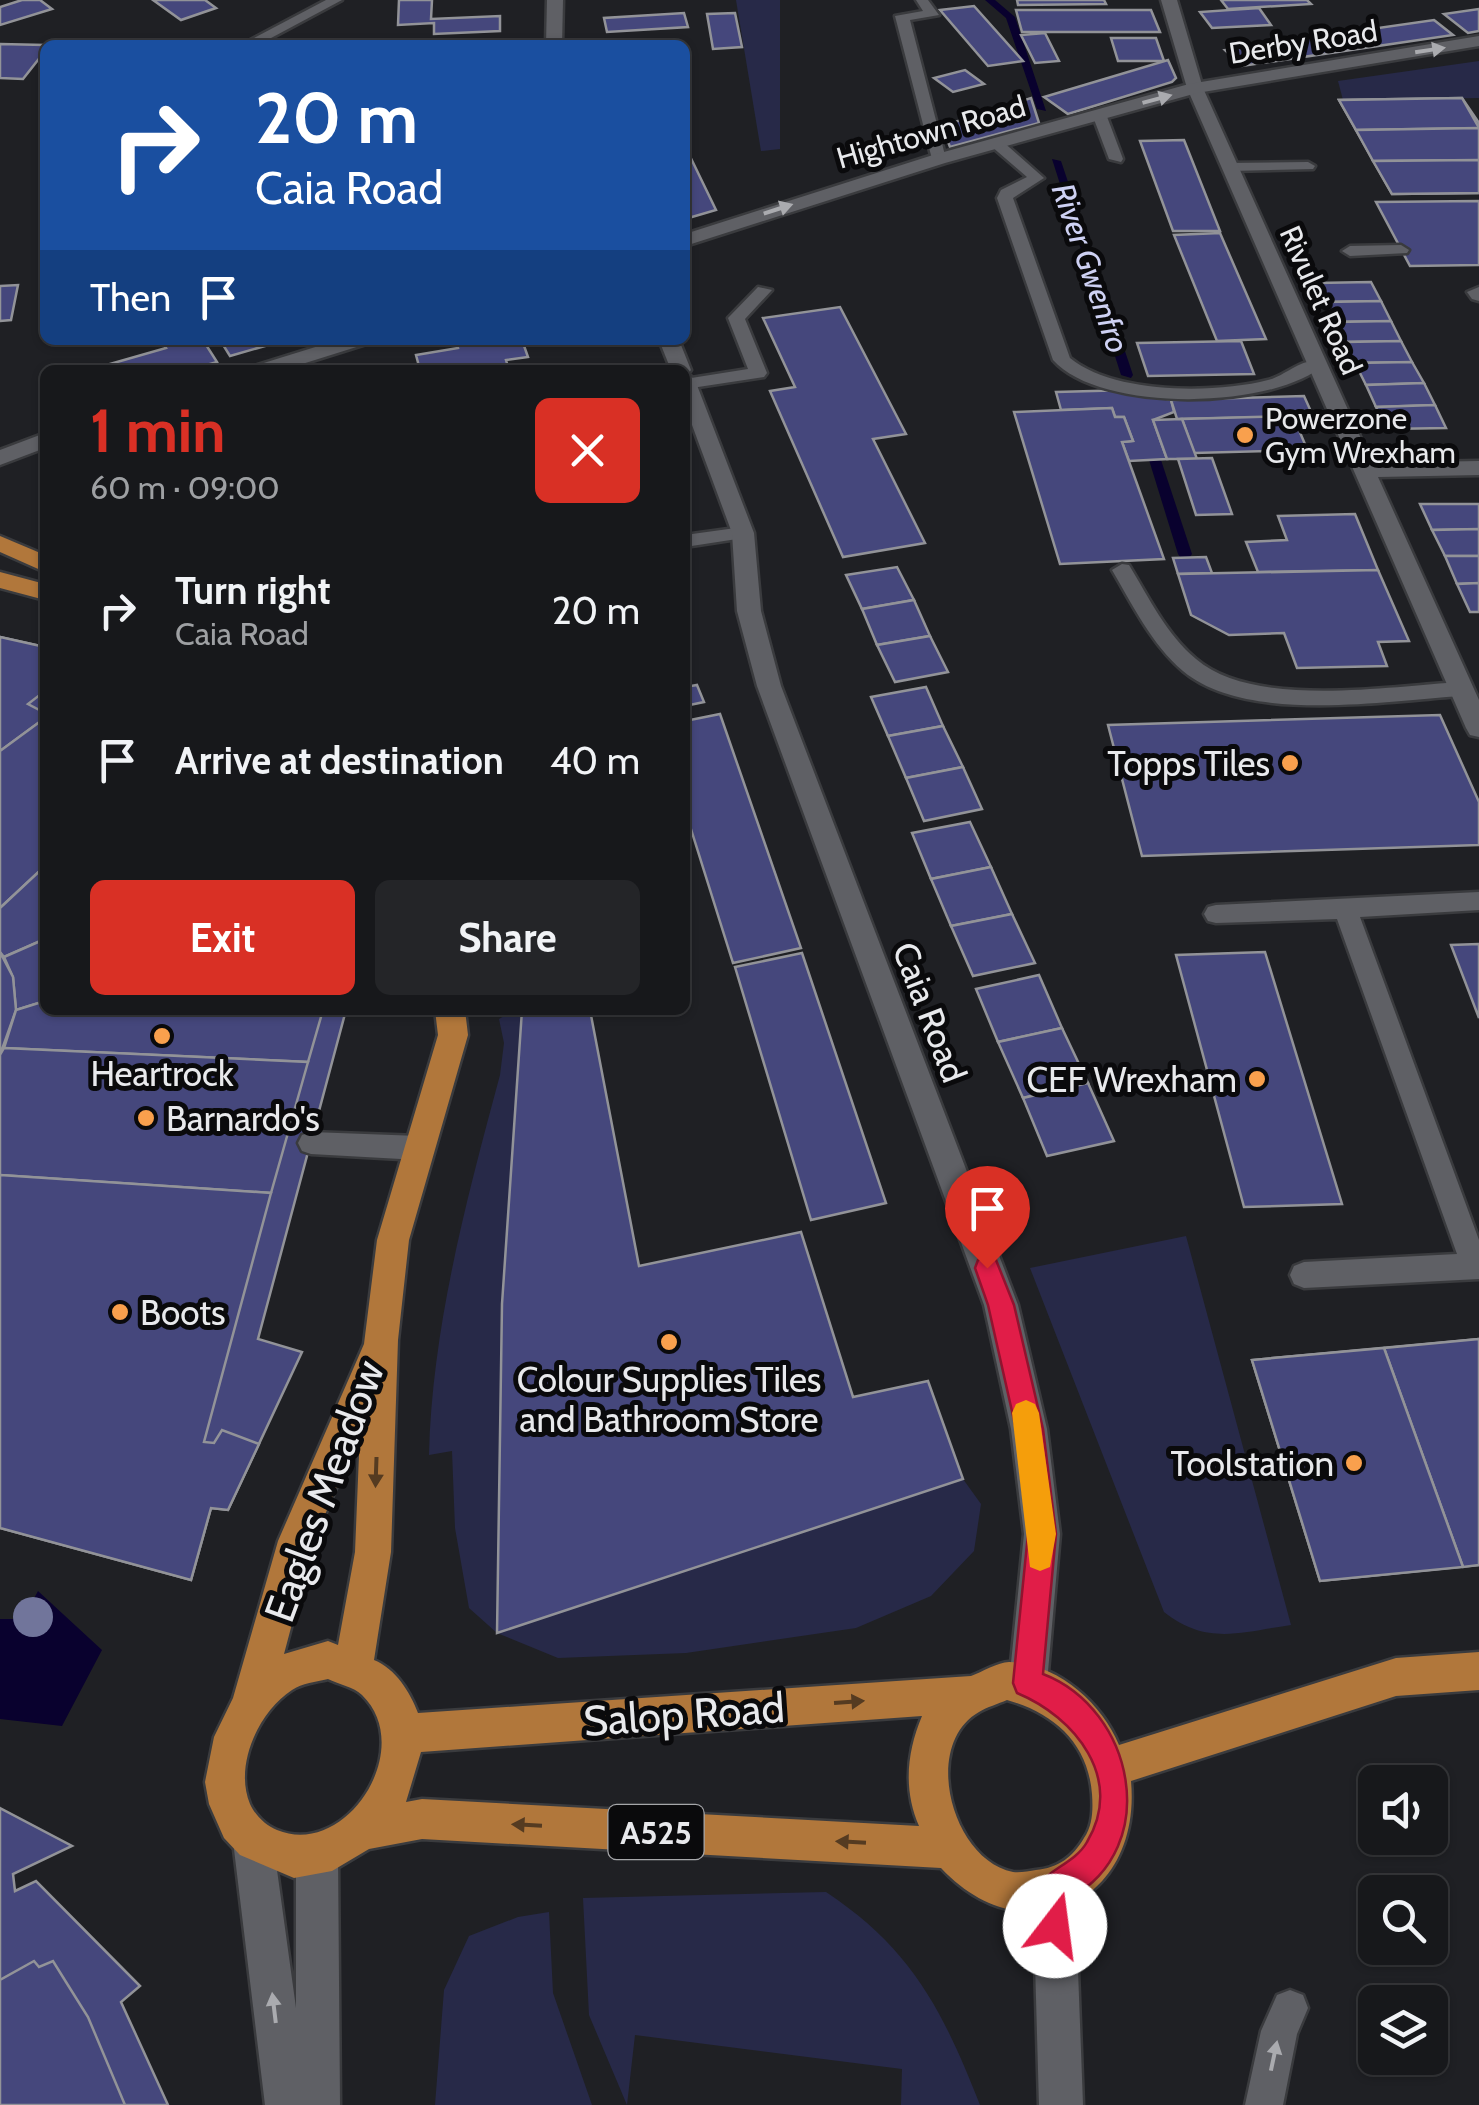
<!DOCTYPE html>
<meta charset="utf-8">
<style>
:root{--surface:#17181b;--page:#242528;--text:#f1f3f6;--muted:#9ea0a3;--line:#36373a;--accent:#d93025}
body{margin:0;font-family:Cabin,sans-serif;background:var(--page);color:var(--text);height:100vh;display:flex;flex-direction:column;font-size:38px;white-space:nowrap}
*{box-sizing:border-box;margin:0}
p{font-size:32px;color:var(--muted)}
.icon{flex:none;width:55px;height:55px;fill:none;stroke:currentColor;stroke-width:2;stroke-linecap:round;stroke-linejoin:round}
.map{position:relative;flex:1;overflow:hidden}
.drawer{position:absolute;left:40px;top:365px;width:650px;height:650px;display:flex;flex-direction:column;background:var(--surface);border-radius:15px;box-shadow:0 2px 8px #0004,0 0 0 2px var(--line)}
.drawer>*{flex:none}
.banner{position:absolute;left:40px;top:40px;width:650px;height:305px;border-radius:15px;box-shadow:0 2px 8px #0004,0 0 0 2px var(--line);background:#1a4fa0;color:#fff;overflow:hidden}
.controls{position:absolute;left:1358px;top:1765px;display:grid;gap:20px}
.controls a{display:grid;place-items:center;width:90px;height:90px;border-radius:15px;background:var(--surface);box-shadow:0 2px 8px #0004,0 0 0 2px var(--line);font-size:50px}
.pin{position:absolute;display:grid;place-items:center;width:85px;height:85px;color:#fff;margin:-102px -42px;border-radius:50% 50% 50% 0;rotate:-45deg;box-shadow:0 0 10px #0007}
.pin .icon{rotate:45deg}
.me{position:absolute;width:110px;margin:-55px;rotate:15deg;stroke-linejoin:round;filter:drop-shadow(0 0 8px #0008)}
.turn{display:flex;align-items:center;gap:35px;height:210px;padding:0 50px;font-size:45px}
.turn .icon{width:130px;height:130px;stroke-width:2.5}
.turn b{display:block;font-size:70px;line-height:85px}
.then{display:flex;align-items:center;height:95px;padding:0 50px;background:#0003;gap:20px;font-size:38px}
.round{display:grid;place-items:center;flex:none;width:105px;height:105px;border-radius:15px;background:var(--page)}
.head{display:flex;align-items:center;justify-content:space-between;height:170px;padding:0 50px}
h1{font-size:60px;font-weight:800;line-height:75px;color:var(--accent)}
.primary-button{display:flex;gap:20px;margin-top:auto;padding:20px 50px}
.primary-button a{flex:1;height:115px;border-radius:15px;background:var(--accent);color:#fff;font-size:40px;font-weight:800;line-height:115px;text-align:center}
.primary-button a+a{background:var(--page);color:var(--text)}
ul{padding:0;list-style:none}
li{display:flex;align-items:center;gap:30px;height:150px;padding:0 50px}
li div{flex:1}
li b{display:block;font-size:38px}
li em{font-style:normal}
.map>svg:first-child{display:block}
.green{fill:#272948}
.water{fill:#09012e}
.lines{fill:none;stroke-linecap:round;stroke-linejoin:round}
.stream{fill:#09012e;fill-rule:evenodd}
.building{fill:#45477c;stroke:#929398;stroke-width:2.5}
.service-casing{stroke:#3a3b3e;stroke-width:5}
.minor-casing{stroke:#3a3b3e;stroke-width:5}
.tertiary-casing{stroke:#3a3b3e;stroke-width:5}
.primary-casing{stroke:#3a3b3e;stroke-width:5}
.service{fill:#5f6065;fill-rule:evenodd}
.minor{fill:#5f6065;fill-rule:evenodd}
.tertiary{fill:#5f6065;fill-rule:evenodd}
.primary{fill:#b1773b;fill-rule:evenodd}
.tree{fill:#71759b}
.oneway{fill:#aaabaf}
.oneway2{fill:#553b21}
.route{fill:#e11d48;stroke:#92132f;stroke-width:2.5}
.slow{fill:#f59e0b}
.poi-dot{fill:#f9a04d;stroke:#0a0a0c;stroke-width:4}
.labels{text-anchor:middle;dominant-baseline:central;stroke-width:10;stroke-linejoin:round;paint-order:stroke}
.far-street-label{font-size:30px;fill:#e8e9ec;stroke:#0a0a0c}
.far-poi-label{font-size:30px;fill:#e8e9ec;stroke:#0a0a0c;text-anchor:start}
.far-water-label{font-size:32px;font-style:italic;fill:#ced1f3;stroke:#0a0a0c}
.shield{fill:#0a0a0c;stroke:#a5a6a9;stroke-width:2.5}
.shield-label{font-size:32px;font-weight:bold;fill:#e8e9ec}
.poi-label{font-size:35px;fill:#e8e9ec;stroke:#0a0a0c;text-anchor:end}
.street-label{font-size:35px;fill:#e8e9ec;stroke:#0a0a0c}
.near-street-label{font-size:42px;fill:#e8e9ec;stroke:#0a0a0c}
</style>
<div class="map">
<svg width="1479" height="2105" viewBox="0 0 1479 2105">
<rect width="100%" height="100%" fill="#1f2024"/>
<g class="green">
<path d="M736,0H780V149L761,151Z"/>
<path d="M1479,61V98L1343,100L1338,81Z"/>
<path d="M514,1010H522L502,1304L497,1632L963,1479L981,1504L974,1551L931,1596L856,1628L686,1653L558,1658L497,1633L469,1608L455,1528L452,1451L429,1455C432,1327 467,1198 500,1075L504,1043L499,1019Z"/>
<path d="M1186,1236L1291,1625C1241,1632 1207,1646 1164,1612L1030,1268Z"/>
<path d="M826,1892C912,1949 943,2011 980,2105H901L902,2069L635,2035L627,2105L589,2015L583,1898Z"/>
<path d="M549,1912L553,1993L592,2105H435L444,1990L469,1936L518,1917Z"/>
</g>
<path class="water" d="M38,1591L102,1650L62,1726L0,1719V1619H23Z"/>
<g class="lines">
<g class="stream">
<path d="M985,0H995L1015,17L1046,111L1037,109L1006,18Z"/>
<path d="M1052,159L1061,161L1133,375L1131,378L1121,375Z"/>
<path d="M1155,456L1161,460L1192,554L1190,557H1180L1178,554L1149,460Z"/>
</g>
</g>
<g class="building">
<path d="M22,0H40L52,9L0,25V7Z"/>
<path d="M153,0H205L216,8L181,20Z"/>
<path d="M399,0H432L431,19L500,16V31L434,34V23L398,25Z"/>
<path d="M1017,0H1104L1106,4L1018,5Z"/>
<path d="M1221,0H1307L1311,4L1228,9Z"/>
<path d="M974,6L1023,61L988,66L940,10Z"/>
<path d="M1259,8L1271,25L1212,28L1200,12Z"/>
<path d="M1479,9V31L1468,33L1444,14Z"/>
<path d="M1016,10H1151L1160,32H1022Z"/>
<path d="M684,13L688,27L607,32L604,18Z"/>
<path d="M735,13L742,47L713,49L707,14Z"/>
<path d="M1434,20L1453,35L1242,66L1225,50Z"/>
<path d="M1045,33L1059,61L1035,63L1021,35Z"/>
<path d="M1111,38H1156L1164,61H1118Z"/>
<path d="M0,44L45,45V51L23,79L0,78Z"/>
<path d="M1168,60L1176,78L1172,82L1068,114L1044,97Z"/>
<path d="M965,70L984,84L953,92L934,78Z"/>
<path d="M1031,98L1039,123L950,147L942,126Z"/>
<path d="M1462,98L1479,123V193L1392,194L1339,100Z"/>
<path d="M1462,98L1479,128L1356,130L1339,100Z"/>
<path d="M1479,128V160L1373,161L1356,130Z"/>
<path d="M1184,140L1220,231H1173L1140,141Z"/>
<path d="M685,146L716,210L685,219Z"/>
<path d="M1479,160V193L1392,194L1373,161Z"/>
<path d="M1479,201V265L1410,266L1376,202Z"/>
<path d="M1220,233L1266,339L1217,341L1174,235Z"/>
<path d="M1371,282L1381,301L1326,302L1317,283Z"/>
<path d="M18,285L11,320L0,321V286Z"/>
<path d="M1381,301L1391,321L1335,322L1326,302Z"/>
<path d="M840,307L906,434L873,439L925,543L843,557L770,391L795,387L763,318Z"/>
<path d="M1391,321L1401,341L1345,342L1335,322Z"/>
<path d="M161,340H203L217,362L189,370H89L166,348Z"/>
<path d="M220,340H286L230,356Z"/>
<path d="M456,340H522L528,357L506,360L509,370H420L416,355L458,348Z"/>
<path d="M1241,341L1254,374L1148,376L1137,343Z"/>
<path d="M1401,341L1412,362L1355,363L1345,342Z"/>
<path d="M1412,362L1424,383L1366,385L1355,363Z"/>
<path d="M1424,383L1435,405L1376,407L1366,385Z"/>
<path d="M1131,390L1171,400L1174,412L1153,420L1167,459L1129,461L1122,442L1133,441L1124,417H1115L1112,408L1061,410L1056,392Z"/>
<path d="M1304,396L1313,416L1177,419L1171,400Z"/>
<path d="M1435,405L1446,428L1387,429L1376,407Z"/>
<path d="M1112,408L1115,417H1124L1133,441L1122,442L1164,559L1060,564L1014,412Z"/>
<path d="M1293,416L1313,463L1273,464L1268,451L1194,453L1182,419Z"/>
<path d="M1182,419L1197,459H1167L1153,420Z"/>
<path d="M1212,458L1232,514L1196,515L1178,459Z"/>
<path d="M1420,504H1479V529L1432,530Z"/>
<path d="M1355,514L1378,570L1258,572L1246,542L1287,540L1278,516Z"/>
<path d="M1479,529V556H1445L1432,530Z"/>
<path d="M1445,556H1479V583L1457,584Z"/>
<path d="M1206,557L1212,573L1178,574L1173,558Z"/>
<path d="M897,567L914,600L862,609L846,575Z"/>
<path d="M1378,570L1409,641L1378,642L1387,666L1297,668L1284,633L1229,635L1191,615L1178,574Z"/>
<path d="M1479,583V612H1470L1457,584Z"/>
<path d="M914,600L930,636L877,645L862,609Z"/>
<path d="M930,636L948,672L895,682L877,645Z"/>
<path d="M0,637L45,647V1010H346L258,1339L302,1352L228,1510L211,1508L191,1580L0,1528V1055L16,1010L13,977L0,952Z"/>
<path d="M0,637L45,647V691L28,704L45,713V718L0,751Z"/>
<path d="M697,685L704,702L685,706V687Z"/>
<path d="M926,687L943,726L888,736L871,697Z"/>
<path d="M720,714L801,948L733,963L685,810V721Z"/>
<path d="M1440,715L1479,802V845L1142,856L1108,725Z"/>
<path d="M45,718V866L0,908V751Z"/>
<path d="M943,726L963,767L906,778L888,736Z"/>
<path d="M963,767L982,809L924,821L906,778Z"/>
<path d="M970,822L991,867L931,879L912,833Z"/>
<path d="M45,866V939L4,957L0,952V908Z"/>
<path d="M991,867L1012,914L951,926L931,879Z"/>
<path d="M1012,914L1035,963L973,976L951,926Z"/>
<path d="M45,939V1001L16,1010L13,977L4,957Z"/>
<path d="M1479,944V1018L1451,945Z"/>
<path d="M0,952L13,977L16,1010L0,1055Z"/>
<path d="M1265,952L1342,1204L1244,1207L1176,955Z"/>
<path d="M802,953L886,1203L811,1220L735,967Z"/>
<path d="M1039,975L1062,1028L998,1042L976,989Z"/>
<path d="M45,1001V1010H323L308,1062L4,1048L16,1010Z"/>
<path d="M522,1010H590L639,1266L801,1232L853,1397L928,1381L963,1479L497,1633L502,1304Z"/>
<path d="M1062,1028L1088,1083L1023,1098L998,1042Z"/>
<path d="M4,1048L308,1062L271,1193L0,1175V1055Z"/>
<path d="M1088,1083L1114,1141L1047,1156L1023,1098Z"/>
<path d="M0,1175L271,1193L204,1442L214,1443L222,1430L259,1444L228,1510L211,1508L191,1580L0,1528Z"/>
<path d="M1479,1339V1565L1320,1581L1252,1360Z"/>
<path d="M1479,1339V1565L1463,1567L1384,1348Z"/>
<path d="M1384,1348L1463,1567L1320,1581L1252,1360Z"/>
<path d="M0,1808L72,1846L13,1874L15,1891L36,1881L140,1986L121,2002L168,2105H0Z"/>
<path d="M34,1961L39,1967L53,1961L66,1982L88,2017L125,2105H0V1980Z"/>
</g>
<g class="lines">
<defs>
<g id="service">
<path d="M326,0H342L258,45H241Z"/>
<path d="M916,0H928L939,15L910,20L946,159L939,163L932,159L895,16L923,11Z"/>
<path d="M1099,110L1106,114L1123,159L1121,162L1109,159L1092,114Z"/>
<path d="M991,140H1001L1044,178L1013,198L1070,358C1114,394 1214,394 1268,380C1286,376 1308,352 1325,364C1274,410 1100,413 1053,360L997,198L1001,190L1027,177L991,146Z"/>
<path d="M1308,162L1315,166L1313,169L1230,171L1223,167L1230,163Z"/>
<path d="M1401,245L1409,250L1407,253L1350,256L1342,251L1350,246Z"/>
<path d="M758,287L772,290L745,319L767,373L764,377L685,389V379L748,369L728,318Z"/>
<path d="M743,527L750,529V537L685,547V535Z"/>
<path d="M1122,564L1129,565C1149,598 1167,635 1196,659C1254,709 1389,686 1461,682L1471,689L1461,696C1384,701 1246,724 1183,671C1152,645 1132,604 1112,570Z"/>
<path d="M1479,892V910L1360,917L1479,1240V1279L1304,1288L1294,1284L1290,1275L1294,1266L1304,1262L1457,1254L1337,919L1216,923L1208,921L1204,914L1208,907L1216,905Z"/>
<path d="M311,1132L419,1136L428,1140L432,1148L428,1156L419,1160L311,1154L302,1151L298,1143L302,1135Z"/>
<path d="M1290,1990L1303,1995L1308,2008L1297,2034L1283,2105H1245L1261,2031L1277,1995Z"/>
</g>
<g id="minor">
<path d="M547,0H563L562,45H546Z"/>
<path d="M1161,0H1177L1203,88L1372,463L1479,461V475L1378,477L1479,700V737L1470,735L1466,728L1187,88Z"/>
<path d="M1479,287V301L1472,299L1467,292Z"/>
<path d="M659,340H679L691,370L688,374L695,380L754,533L761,611L781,686L1018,1305L1047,1429L1060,1534L1047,1683L1042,1697L1028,1702L1014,1697L1009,1683L1024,1534L1011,1429L984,1305L757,686L737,611L732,533L685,406V370H671Z"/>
<path d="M253,1821L267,1827L273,1841L296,2008V1855L302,1840L317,1834L332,1840L338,1855L340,2105H265L233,1841L239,1827Z"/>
<path d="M1054,1869L1069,1875L1075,1890L1083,2105H1039L1033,1890L1039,1875Z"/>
</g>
<g id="tertiary">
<path d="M1479,36V46L1197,93L945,163L685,246V234L933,155L1189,84Z"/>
<path d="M338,340H369L366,344L283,370H251L254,366Z"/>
<path d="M45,433V448L0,465V450Z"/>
</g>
<g id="primary">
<path d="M0,536L45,555V572L0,552Z"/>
<path d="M0,572L45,584V600L0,588Z"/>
<path d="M435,1010H465L468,1035L409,1240L398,1340L391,1552L374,1660C396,1669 410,1692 418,1713L971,1676C982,1672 998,1662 1009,1662C1057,1663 1102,1703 1119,1745L1396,1658L1479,1652V1690L1396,1696L1131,1781C1142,1903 1024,1957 941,1868L422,1839L369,1849L332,1871L294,1878L240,1855L224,1838L209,1804L205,1782L214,1737L233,1698L278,1541L364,1344L377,1240L438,1035ZM360,1431L355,1552L338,1645L328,1641L284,1654L314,1541ZM328,1679C338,1684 354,1687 362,1695C417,1748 346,1859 277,1830C266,1826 255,1815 250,1804C234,1766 258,1712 292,1690C302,1683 316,1682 328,1679ZM1007,1700C1054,1713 1088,1743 1092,1794C1093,1809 1093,1825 1084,1838C1073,1857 1058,1868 1036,1870C1029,1871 1020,1873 1013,1872C952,1860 921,1745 979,1712C987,1707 998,1704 1007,1700ZM922,1716C907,1752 903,1789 919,1826L422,1799L406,1802L421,1752Z"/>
</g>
</defs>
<use href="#service" class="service-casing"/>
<use href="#minor" class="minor-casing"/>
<use href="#tertiary" class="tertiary-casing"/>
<use href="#primary" class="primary-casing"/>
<use href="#service" class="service"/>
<use href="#minor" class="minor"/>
<use href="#tertiary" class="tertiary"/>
<use href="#primary" class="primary"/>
</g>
<circle class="tree" cx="33" cy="1617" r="20"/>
<defs><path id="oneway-solid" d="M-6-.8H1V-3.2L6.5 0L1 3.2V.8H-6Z" transform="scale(2.5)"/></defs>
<g class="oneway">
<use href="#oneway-solid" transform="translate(1430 50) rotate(-9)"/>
<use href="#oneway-solid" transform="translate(1157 99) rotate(-15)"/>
<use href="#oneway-solid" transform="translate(778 209) rotate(-18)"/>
<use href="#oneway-solid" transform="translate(274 2008) rotate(-97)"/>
<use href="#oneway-solid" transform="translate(1274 2056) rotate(-78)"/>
</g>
<g class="oneway2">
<use href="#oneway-solid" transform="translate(376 1472) rotate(92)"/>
<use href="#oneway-solid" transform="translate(849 1702) rotate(-4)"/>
<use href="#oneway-solid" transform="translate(527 1825) rotate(-177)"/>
<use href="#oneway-solid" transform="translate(851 1842) rotate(-177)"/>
</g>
<path class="route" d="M987,1256L996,1260L1014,1305L1043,1429L1056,1534L1043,1674C1134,1709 1163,1847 1070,1898L1071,1926L1066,1937L1055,1941L1044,1937C1038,1923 1034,1897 1041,1883C1048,1870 1076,1862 1087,1842C1125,1779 1075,1717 1017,1693L1013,1683L1028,1534L1016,1429L988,1305L975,1268L978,1260Z"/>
<path class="slow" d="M1026,1400L1035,1404L1039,1413L1056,1534L1050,1567L1040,1571L1030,1567L1012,1413L1016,1404Z"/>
<g class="poi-dot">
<circle cx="1245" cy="435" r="10"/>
<circle cx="1290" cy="763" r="10"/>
<circle cx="162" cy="1036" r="10"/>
<circle cx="1257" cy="1079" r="10"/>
<circle cx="146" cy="1118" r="10"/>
<circle cx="120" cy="1312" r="10"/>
<circle cx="669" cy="1342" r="10"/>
<circle cx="1354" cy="1463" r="10"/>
</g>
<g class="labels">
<g class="far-street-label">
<text transform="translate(1303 42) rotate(-9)">Derby Road</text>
<text transform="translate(931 132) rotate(-16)">Hightown Road</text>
<text transform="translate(1321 300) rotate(66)">Rivulet Road</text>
</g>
<g class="far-poi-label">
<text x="1265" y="418">Powerzone<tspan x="1265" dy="34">Gym Wrexham</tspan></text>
</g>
<g class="far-water-label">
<text transform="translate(1091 268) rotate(71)">River Gwenfro</text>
</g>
<rect class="shield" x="608.5" y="1805" width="95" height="54" rx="8"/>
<g class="shield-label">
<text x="656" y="1832">A525</text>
</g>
<g class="poi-label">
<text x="1270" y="763">Topps Tiles</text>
<text x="162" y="1073" text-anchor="middle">Heartrock</text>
<text x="1237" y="1079">CEF Wrexham</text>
<text x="166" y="1118" text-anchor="start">Barnardo's</text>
<text x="140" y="1312" text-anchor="start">Boots</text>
<text x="669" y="1379" text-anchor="middle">Colour Supplies Tiles<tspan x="669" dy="40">and Bathroom Store</tspan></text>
<text x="1334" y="1463">Toolstation</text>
</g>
<g class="street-label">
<text transform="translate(930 1012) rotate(69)">Caia Road</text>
</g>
<g class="near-street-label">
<text transform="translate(324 1491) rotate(-70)">Eagles Meadow</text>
<text transform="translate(684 1714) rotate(-4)">Salop Road</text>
</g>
</g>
</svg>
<div class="controls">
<a><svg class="icon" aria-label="sound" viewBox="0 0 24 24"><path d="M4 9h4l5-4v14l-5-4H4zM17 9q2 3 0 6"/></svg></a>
<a><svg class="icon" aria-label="search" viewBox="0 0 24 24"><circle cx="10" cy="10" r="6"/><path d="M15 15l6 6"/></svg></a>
<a><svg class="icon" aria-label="layers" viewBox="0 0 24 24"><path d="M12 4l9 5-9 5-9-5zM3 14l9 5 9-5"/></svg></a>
</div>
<div class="pin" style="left:987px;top:1268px;background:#d93025"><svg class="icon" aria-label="arrive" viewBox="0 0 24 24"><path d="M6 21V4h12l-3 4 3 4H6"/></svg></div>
<svg class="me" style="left:1055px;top:1926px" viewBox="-20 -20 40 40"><circle r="19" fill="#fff"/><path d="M0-13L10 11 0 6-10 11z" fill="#e11d48"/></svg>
<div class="banner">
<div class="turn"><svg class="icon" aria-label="right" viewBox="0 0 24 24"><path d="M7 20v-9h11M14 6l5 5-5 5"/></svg><div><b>20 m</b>Caia Road</div></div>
<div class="then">Then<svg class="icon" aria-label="arrive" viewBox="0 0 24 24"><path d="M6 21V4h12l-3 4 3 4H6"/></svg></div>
</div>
<section class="drawer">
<div class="head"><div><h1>1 min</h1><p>60 m · 09:00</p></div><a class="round" style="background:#d93025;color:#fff"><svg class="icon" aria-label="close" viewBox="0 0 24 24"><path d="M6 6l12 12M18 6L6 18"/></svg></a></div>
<ul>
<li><svg class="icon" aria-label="right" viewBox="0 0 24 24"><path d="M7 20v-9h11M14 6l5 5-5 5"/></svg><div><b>Turn right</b><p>Caia Road</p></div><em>20 m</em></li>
<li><svg class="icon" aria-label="arrive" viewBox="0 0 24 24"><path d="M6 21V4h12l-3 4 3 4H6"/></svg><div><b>Arrive at destination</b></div><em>40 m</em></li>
</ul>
<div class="primary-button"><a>Exit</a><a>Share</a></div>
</section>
</div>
